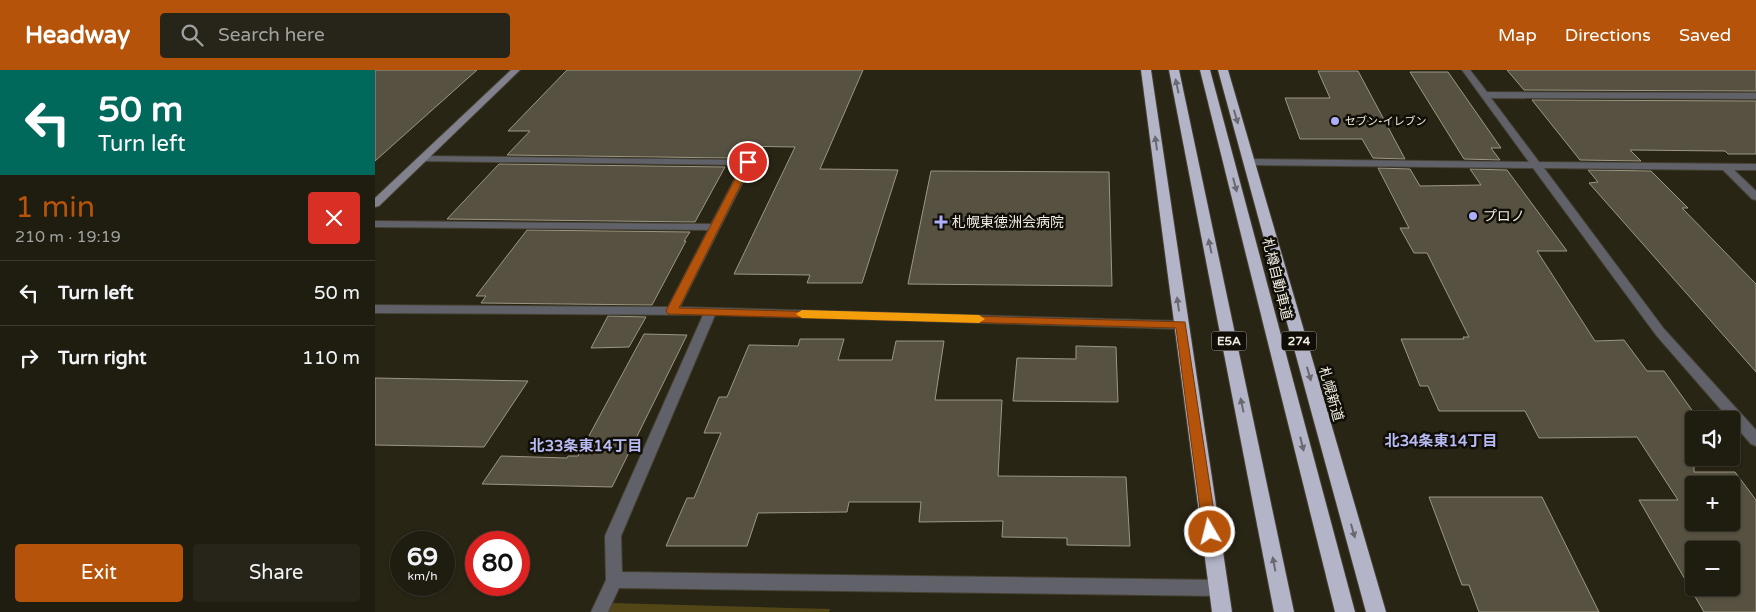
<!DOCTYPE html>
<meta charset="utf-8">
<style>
:root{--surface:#1f1c10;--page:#272519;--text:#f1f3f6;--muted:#a1a19f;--line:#3c3a30;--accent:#b45309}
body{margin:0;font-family:"Varela Round","Noto Sans JP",sans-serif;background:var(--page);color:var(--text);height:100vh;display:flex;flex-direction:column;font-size:19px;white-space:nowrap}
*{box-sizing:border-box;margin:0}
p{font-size:16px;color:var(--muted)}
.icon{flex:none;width:28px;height:28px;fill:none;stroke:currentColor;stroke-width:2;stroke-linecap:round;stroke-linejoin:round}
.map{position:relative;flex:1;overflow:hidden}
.drawer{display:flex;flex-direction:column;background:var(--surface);width:375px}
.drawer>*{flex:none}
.hud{background:#00695c;color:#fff;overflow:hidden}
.fabs{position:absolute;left:1310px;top:341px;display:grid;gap:10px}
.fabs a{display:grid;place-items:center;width:55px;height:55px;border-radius:5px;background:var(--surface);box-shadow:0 1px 4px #0004,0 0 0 1px var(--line);font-size:25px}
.speed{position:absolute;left:15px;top:461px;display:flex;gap:10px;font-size:25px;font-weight:700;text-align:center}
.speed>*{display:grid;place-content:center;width:65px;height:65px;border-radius:50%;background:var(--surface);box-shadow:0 1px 4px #0004,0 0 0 1px var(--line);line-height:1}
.speed small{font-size:12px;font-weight:400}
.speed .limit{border:8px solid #d22;background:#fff;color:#111}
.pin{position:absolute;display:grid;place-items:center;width:42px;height:42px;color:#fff;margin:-21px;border:2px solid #fff;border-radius:50%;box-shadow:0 1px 5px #0007}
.me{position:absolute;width:55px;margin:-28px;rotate:352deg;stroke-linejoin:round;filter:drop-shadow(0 0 4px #0008)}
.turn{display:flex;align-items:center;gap:18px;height:105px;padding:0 15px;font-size:22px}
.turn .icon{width:65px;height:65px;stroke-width:2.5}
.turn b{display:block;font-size:35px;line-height:42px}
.round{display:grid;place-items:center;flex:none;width:52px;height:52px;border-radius:5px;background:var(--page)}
.head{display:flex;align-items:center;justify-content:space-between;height:85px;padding:0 15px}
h1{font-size:30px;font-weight:600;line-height:38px;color:var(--accent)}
.cta{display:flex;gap:10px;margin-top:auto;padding:10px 15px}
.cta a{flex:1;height:58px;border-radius:5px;background:var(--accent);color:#fff;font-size:20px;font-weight:600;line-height:58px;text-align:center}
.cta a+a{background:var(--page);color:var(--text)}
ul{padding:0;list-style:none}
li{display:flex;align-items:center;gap:15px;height:65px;padding:0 15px;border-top:1px solid var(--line)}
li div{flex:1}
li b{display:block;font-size:19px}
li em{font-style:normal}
header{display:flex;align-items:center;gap:30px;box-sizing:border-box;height:70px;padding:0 25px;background:var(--accent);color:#fff}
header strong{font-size:24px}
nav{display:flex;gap:28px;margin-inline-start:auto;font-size:18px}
.search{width:350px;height:45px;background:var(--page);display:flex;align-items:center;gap:12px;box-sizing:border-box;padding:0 18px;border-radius:5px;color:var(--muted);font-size:19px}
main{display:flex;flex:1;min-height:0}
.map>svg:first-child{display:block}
.green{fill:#534616}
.building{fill:#565140;stroke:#9c9785;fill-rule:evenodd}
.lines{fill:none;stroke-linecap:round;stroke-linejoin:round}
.street-casing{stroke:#454132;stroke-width:2}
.secondary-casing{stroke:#454132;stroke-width:2}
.highway-casing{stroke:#454132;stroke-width:2}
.street{fill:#606169;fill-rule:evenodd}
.secondary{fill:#82828f;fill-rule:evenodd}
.highway{fill:#b3b4c7;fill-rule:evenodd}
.oneway{fill:#6a6971}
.route{fill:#b45309;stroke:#753606}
.slow{fill:#f59e0b}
.poi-dot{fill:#adaffb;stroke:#100e07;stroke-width:2}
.labels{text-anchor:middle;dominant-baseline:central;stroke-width:5;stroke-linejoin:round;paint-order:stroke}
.far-poi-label{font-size:11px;fill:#efece2;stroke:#100e07;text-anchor:start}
.shield{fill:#100e07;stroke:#aca9a0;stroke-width:1}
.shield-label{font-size:12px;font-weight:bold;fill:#efece2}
.poi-label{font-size:14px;fill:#efece2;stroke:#100e07;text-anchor:start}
.street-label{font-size:14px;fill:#efece2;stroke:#100e07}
.neighbourhood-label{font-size:15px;font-weight:bold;fill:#b8baf3;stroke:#100e07}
</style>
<header>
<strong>Headway</strong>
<div class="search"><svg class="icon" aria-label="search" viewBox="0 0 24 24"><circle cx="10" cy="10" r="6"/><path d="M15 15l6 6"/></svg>Search here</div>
<nav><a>Map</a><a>Directions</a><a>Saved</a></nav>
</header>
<main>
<section class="drawer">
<div class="hud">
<div class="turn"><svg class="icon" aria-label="left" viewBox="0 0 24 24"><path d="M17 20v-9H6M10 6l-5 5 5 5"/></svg><div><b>50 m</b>Turn left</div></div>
</div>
<div class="head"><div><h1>1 min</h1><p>210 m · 19:19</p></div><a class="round" style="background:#d93025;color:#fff"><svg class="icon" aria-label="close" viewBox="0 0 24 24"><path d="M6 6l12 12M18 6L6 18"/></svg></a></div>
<ul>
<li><svg class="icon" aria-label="left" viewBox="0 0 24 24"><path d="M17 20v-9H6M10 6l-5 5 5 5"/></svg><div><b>Turn left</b></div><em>50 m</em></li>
<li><svg class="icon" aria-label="right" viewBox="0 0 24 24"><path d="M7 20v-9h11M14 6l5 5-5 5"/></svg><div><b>Turn right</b></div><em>110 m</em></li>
</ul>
<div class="cta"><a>Exit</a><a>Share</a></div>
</section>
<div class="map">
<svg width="1381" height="542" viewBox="0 0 1381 542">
<rect width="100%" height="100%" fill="#292515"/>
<path class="green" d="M237,533L455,539L454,542H233Z"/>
<g class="building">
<path d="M0,0H102L0,91Z"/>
<path d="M192,0H488L445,99L523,100L487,213H432L435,205L359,204L420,77L361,76L354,88L132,85L155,61H133Z"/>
<path d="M1132,0H1381V21L1149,20Z"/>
<path d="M943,1H983L1030,89L998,88L987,69H925L910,28H955Z"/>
<path d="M1035,2H1073L1126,78H1116L1125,90L1089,89Z"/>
<path d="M1157,30L1381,31V84H1353L1350,81L1255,80L1266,91L1205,90Z"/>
<path d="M124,94L350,97L320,152L72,149Z"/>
<path d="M1003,98L1035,99L1045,116L1106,115L1095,99L1132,100L1192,181H1162L1220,271L1249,270L1272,301H1289L1319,343V402H1360L1381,430V542H1329L1264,430H1303L1262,367L1164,368L1150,341H1064L1053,316H1045L1026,269H1089L1088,267H1094L1052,183H1039L1025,158H1034ZM1319,415H1356V452H1319ZM1319,480H1356V518H1319Z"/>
<path d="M1213,100L1276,101L1313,138H1307L1381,214V302L1214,113L1223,112Z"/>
<path d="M556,101L734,102L737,216L533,214Z"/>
<path d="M152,160L315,162L309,171H311L277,235L106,233L111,226H101Z"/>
<path d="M233,246L271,247L254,277L216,278Z"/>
<path d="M269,264L312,265L237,417L107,414L126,386L192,388L193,386H203Z"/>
<path d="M425,269H469L463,290H517L521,271H569L560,330H627L623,406L751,407L755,476L692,475V468L627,467L628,451L544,452L546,432H474L472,442L383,443L372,476H291L312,428H319L346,363H329L344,327H352L374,275L423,276Z"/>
<path d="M701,276L741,277L743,332L638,331L642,288L701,289Z"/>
<path d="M0,308L153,311L109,377L0,375Z"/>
<path d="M1054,427H1167L1224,542H1104L1094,515H1087Z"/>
</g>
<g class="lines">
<defs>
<g id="street">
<path d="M1087,0H1095L1112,22L1381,23V29L1116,28L1164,92L1381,94V100H1359L1381,121V130L1377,129L1348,100L1169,98L1289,259L1381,360V376L1376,374L1281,265L1158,98L874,95L869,92L874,89L1154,92Z"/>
<path d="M47,86L376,90L378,92L305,237L806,251L812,255L806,259L340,245L246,466L247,502L843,510L849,512L851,518L849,524L843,526L244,518L233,542H216L231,510L230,466L328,245L0,243V235L293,237L333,160L0,157V151L336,154L367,95L44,91V87Z"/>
</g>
<path id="secondary" d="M136,0H145L4,136L0,137V128Z"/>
<g id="highway">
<path d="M766,0H776L857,542H837Z"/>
<path d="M794,0H804L919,542H899Z"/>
<path d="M825,0H835L980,542H960Z"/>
<path d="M843,0H853L1011,542H991Z"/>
</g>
</defs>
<use href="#street" class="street-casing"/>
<use href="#secondary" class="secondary-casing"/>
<use href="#highway" class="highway-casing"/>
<use href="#street" class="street"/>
<use href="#secondary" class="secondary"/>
<use href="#highway" class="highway"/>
</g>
<defs><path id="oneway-solid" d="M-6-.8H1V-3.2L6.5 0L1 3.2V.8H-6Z" transform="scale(1.25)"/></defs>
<g class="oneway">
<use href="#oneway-solid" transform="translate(802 16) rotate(-102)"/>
<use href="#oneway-solid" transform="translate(861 47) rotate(74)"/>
<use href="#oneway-solid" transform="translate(781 73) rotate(-98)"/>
<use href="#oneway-solid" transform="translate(860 115) rotate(75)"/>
<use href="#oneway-solid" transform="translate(835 176) rotate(-102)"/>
<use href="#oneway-solid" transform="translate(803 234) rotate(-98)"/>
<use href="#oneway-solid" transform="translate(934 304) rotate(74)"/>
<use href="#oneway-solid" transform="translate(867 335) rotate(-102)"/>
<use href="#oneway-solid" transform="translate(927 374) rotate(76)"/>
<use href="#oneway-solid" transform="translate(978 461) rotate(74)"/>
<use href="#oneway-solid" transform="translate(899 494) rotate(-101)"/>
</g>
<path class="route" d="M370,90H373L377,92L304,238L810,252L842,462L840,466L835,468L830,466L828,462L801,258L293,244L291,241Z"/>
<path class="slow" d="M427,240L604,245L610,249L604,253L427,248L421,244Z"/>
<g class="poi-dot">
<circle cx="960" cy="51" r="5"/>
<circle cx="1098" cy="146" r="5"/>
<path d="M563.5 144.5h5v5h5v5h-5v5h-5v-5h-5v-5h5z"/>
</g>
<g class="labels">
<g class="far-poi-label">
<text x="970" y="51">セブン-イレブン</text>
</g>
<g class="shield">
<rect x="836.5" y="261.5" width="35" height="19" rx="4"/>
<rect x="906.5" y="261.5" width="35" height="19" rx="4"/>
</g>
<g class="shield-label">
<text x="854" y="271">E5A</text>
<text x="924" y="271">274</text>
</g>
<g class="poi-label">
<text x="1108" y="146">プロノ</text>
<text x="577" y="152">札幌東徳洲会病院</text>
</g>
<g class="street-label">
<text transform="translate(902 209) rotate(76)">札樽自動車道</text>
<text transform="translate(956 324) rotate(74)">札幌新道</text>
</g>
<g class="neighbourhood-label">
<text x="1066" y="371">北34条東14丁目</text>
<text x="211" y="376">北33条東14丁目</text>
</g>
</g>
</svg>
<div class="fabs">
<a><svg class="icon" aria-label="sound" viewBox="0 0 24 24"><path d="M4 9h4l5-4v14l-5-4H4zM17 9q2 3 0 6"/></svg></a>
<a>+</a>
<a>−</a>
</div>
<div class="speed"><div>69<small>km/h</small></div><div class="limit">80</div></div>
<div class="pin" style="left:373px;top:92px;background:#d93025"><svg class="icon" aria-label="arrive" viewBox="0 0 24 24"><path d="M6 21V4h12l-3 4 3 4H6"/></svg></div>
<svg class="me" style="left:835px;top:462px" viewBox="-20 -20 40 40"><circle r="17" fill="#b45309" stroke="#fff" stroke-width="3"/><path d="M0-11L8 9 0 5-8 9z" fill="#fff"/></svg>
</div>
</main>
